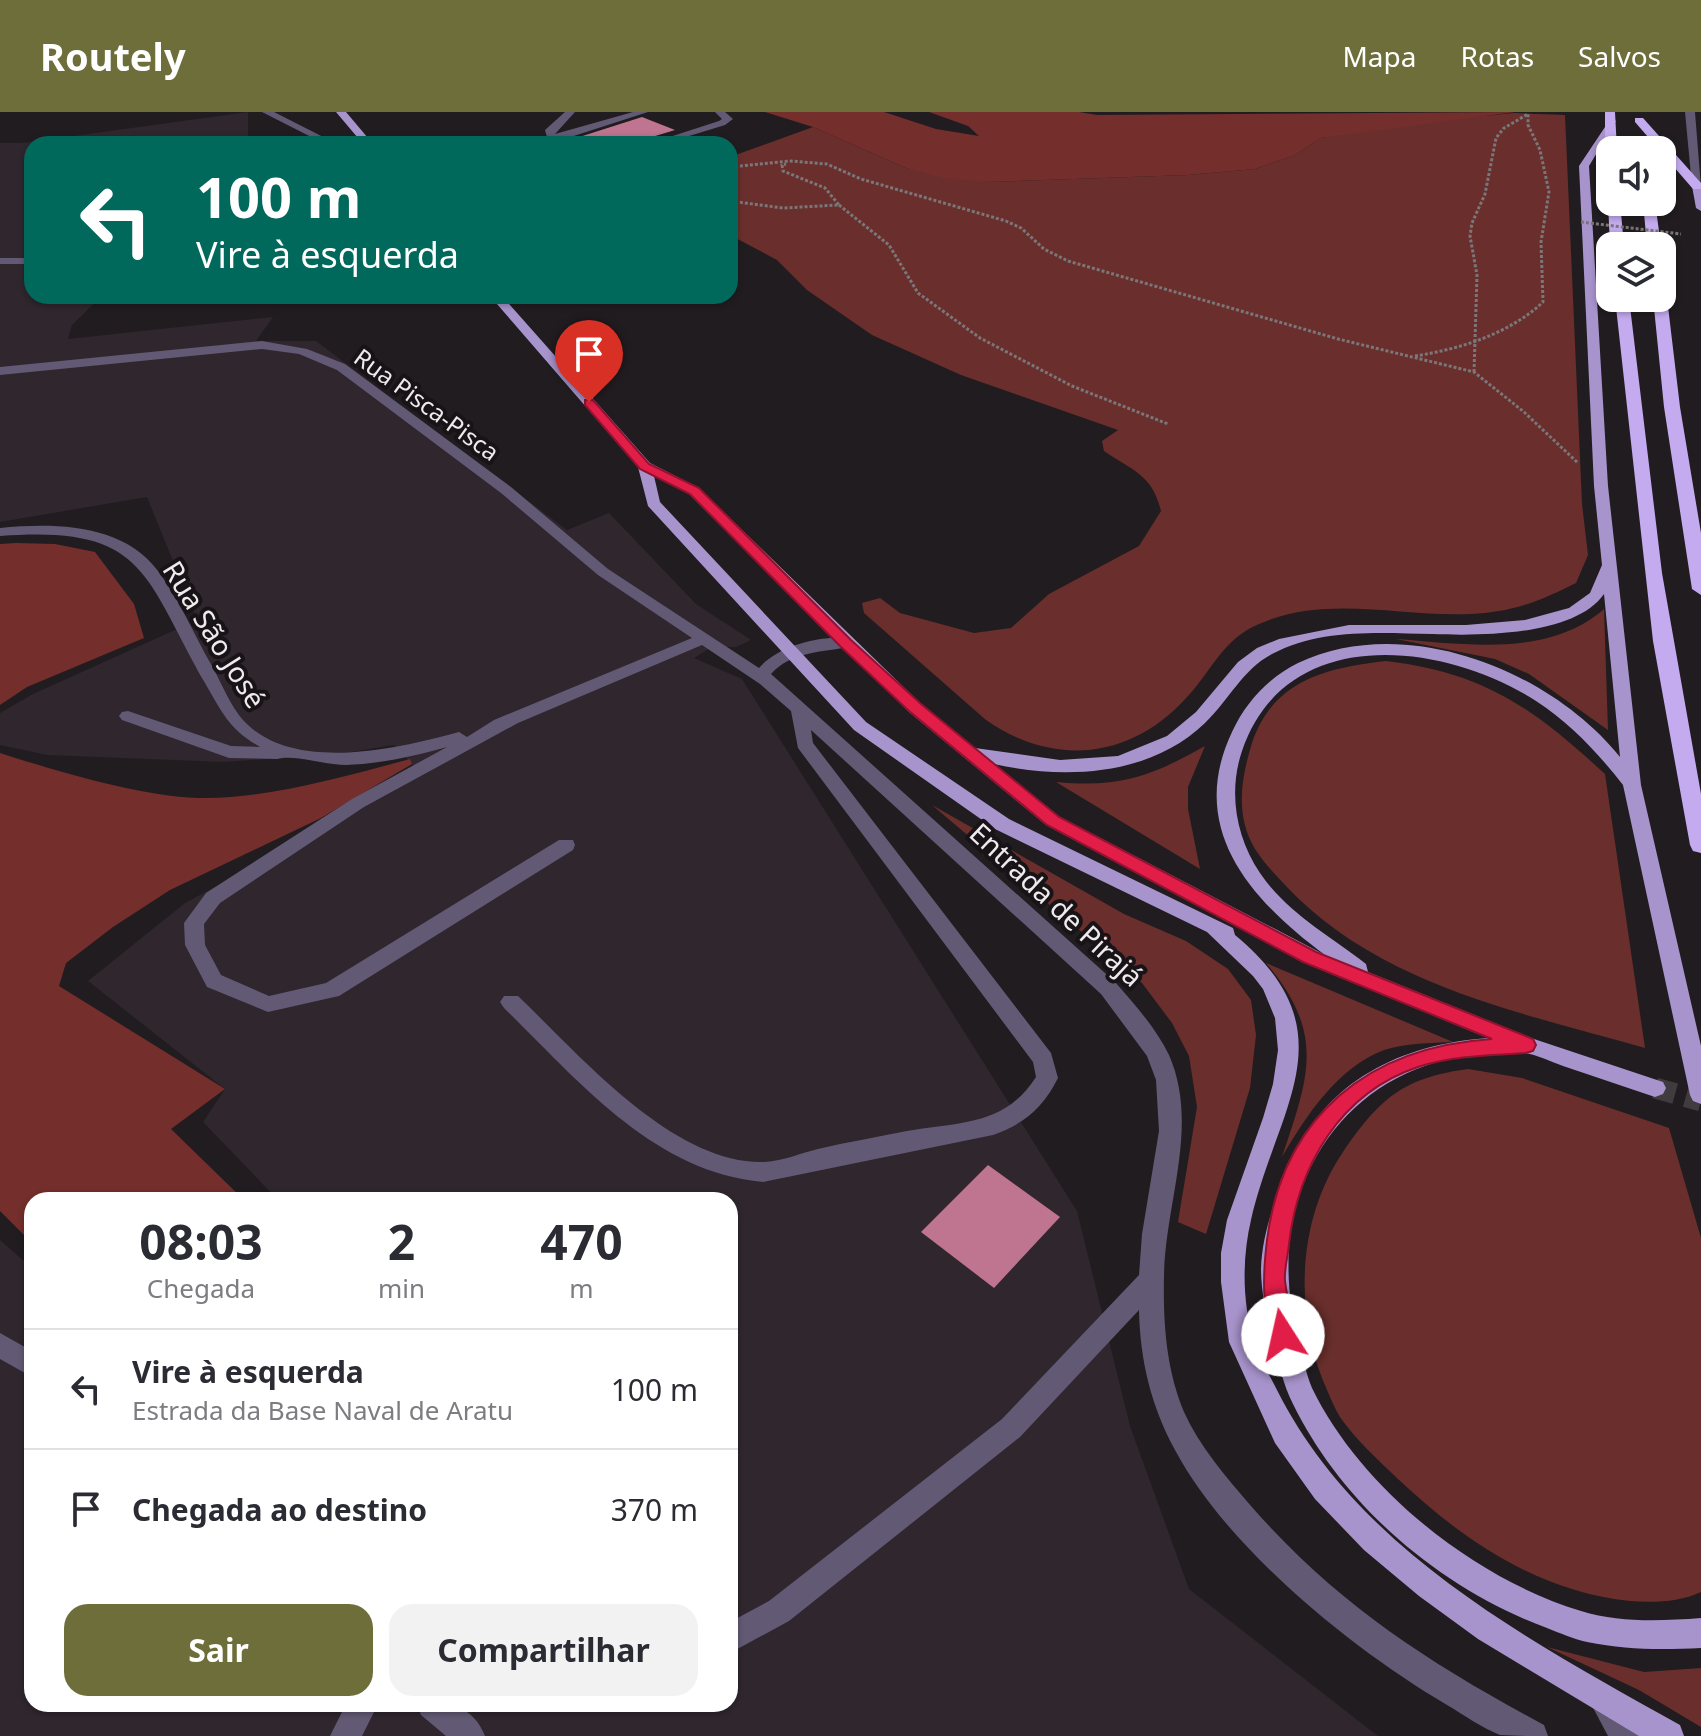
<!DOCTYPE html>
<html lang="pt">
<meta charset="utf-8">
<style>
:root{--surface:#fff;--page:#f2f2f3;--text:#2b2b33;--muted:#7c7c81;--line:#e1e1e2;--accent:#6d6e3a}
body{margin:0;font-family:"Noto Sans",sans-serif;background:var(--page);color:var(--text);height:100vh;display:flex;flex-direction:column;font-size:30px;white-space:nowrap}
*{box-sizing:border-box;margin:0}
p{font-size:26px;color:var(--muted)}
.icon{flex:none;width:44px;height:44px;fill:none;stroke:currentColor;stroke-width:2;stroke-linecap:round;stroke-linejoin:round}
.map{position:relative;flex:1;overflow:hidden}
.drawer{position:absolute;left:24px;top:1080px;width:714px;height:520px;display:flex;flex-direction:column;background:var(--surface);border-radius:24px;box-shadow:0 2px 6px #0004}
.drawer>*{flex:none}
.top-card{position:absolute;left:24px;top:24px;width:714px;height:168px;border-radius:24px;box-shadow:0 2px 6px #0004;background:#00695c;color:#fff;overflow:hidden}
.tools{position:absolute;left:1596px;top:24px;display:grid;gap:16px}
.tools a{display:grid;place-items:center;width:80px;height:80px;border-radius:16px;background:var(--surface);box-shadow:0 2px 6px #0004;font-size:40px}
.pin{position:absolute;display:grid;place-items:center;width:68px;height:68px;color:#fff;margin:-82px -34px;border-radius:50% 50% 50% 0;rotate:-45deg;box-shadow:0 0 8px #0007}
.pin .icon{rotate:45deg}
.me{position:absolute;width:88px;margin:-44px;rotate:350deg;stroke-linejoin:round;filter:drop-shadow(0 0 6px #0008)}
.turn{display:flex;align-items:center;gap:28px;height:168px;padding:0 40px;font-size:36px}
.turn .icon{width:104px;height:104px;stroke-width:2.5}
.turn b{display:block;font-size:56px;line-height:68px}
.eta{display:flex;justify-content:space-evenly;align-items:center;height:136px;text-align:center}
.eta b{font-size:48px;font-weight:700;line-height:56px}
.button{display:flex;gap:16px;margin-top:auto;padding:16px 40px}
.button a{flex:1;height:92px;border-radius:24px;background:var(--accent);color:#fff;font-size:32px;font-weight:700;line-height:92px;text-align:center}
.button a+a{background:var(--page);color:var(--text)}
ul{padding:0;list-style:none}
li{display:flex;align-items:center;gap:24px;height:120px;padding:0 40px;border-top:2px solid var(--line)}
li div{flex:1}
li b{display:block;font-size:30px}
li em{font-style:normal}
header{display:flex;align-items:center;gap:48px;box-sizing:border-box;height:112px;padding:0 40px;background:var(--accent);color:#fff}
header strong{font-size:38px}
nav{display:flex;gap:44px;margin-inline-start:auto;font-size:28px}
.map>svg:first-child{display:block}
.built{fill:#2f262e}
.green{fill:#6a2f2c}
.forest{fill:#742e2b}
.building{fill:#bf748f}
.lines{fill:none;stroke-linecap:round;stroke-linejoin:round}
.major-tunnel{stroke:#403b3f;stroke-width:21;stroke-dasharray:21 11;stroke-linecap:butt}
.path{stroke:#7a7679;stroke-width:3;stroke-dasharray:3 2;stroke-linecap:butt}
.minor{fill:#625974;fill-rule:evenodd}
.major{fill:#a894cc;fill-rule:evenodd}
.highway{fill:#c4abef;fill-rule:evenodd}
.path-bridge{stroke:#7a7679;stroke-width:3;stroke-dasharray:3 2;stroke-linecap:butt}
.route{fill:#e11d48;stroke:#92132f;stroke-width:2}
.labels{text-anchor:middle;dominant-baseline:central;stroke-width:8;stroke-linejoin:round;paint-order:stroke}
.far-street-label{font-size:24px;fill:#eeeaed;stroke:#171317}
.street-label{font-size:28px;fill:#eeeaed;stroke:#171317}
</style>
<header>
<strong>Routely</strong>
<nav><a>Mapa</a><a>Rotas</a><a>Salvos</a></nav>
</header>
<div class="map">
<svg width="1701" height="1624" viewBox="0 0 1701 1624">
<rect width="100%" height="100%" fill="#211c20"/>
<path class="built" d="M248,0V32H32V184H102L72,213L68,227L273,205L256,229H316L567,418L609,401L696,492L751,528L736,535H712L694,546L742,567L1077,1099L1130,1314L1189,1477L1378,1624H0V1128L32,1156V1592H730V1088H278L203,1010L225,977L88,869L185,791L422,663L394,633L338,642L224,650L47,643L0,633V601L33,582L197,508L147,385L0,410V31H22Z"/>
<g class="green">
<path d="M1514,1L1565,3L1582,392L1588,443L1576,471C1556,481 1535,491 1513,496C1432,517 1340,476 1259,512C1223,527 1213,557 1188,584C1132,647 1055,656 986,608L864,501L862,491L880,486L900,501L974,521L1011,516L1049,482L1139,434L1161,399C1152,362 1133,359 1104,339L1102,329L1118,318L961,263L872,223L807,178L777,148L730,123V45L813,15L906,56L989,70L1188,63L1255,57L1295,43L1321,26L1413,11Z"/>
<path d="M1604,497L1608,618L1529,562L1495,547L1396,527C1465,532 1548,546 1604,497Z"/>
<path d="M1386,549C1485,561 1533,596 1605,662L1645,936C1519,900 1379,873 1286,774C1271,758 1254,741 1247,720C1237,691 1243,660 1252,631C1273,568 1326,556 1386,549Z"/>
<path d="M1205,634L1188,675V697L1200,757L1056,670C1119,676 1150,665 1205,634Z"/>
<path d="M932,693L1124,802L1186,829L1228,857L1251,888L1256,923L1250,976L1206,1122L1178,1110L1197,995L1189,944L1172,911L1142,871Z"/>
<path d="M1266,851L1453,930C1430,931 1406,931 1384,938C1337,956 1306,1004 1282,1045C1309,964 1326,922 1266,851Z"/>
<path d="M1468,957L1522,966L1669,1016L1701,1126V1480C1680,1490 1653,1491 1630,1489C1539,1480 1464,1429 1398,1367C1378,1348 1356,1328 1340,1305C1335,1297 1331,1287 1327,1278C1294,1204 1296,1109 1343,1040C1380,986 1403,966 1468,957Z"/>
<path d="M1547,1535L1644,1560L1701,1556V1615L1639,1578Z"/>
</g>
<g class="forest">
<path d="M765,0H884L936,17L979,24L968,14L929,0H1079L1097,3L1515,0L1321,26L1295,43L1255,57L1188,63L989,70L944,66L906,56L813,15Z"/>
<path d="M16,431L55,432L95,440L134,492L144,526L27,575L0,593V432Z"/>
<path d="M0,641C56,659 140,684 198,686C263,688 347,664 410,647L412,652L321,706L170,778L113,815L66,851L59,874L225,977L171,1017L244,1088H32V1131L0,1099Z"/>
</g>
<g class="building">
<path d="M642,5L675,18L629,32H571L570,28Z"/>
<path d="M988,1053L1060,1105L994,1176L921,1120Z"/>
</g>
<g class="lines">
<path class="major-tunnel" d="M1655,976L1701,989"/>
<g class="path">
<path d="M730,55L791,49L827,52L861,67L1006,109L1021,116L1044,137L1068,149L1338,227L1474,260L1524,300L1578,351"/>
<path d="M730,89L783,96L839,93L825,76L783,59L782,53L786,52"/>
<path d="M839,93L889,133L918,181L980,226L1072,274L1168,312"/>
<path d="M1415,244C1460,237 1509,222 1543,190L1541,130L1549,80L1540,38L1528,13V2"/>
<path d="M1474,260L1477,163L1470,124L1472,111L1485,82L1496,26L1504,16L1528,2"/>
</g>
<g class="minor">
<path d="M262,0H274L337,32H325Z"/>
<path d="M565,0H575L555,22L633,0H648L549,32L545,18Z"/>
<path d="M715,0H725L733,7L725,13L663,32H648L719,9L722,7Z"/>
<path d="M1685,0H1695L1701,76L1697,77L1692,74Z"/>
<rect x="0" y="146" width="32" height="6"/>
<path d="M107,184H161L155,187H113Z"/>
<path d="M262,229L307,237L345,252L511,375L608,457L759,556C778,534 824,521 852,528V534C823,541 793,538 771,562L1115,870C1135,893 1156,916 1169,943C1200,1014 1165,1091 1164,1164C1163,1210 1166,1257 1184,1300C1200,1335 1226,1365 1251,1394C1339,1494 1428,1550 1544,1613L1548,1624C1534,1624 1513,1624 1500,1623C1482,1616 1464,1603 1447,1593C1352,1537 1228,1437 1175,1338C1151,1294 1140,1248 1139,1198L1020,1325L789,1509L730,1541V1510L769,1489L1002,1307L1139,1163L1142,1122L1159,1019L1156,968L1147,944L1101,882L811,618L813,631L1051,941L1058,966C1043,996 1024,1012 993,1023L763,1070C653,1060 578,968 504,896L500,890L504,884H518C580,943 673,1053 765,1050C783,1049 801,1041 818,1037C847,1030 878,1025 907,1019C959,1010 1005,1014 1036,965L1033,950L798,636L791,599L760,572L702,533L518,611L364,695L220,791L204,812L205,833L221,863L269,884L326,871L559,728H573L575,733L573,738L339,884L268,900L207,875L185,833L184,811L206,781L352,687L447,635C415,644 380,652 346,653C324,653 296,642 277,647L229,646L122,608L119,604L122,600L128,599L231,634L260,635C229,617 223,602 205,571C143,462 146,413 0,424V416C54,411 122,411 158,459C180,488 194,523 212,554C222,572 232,598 247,612C297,661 400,636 459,620L467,625L494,608L692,526L598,463L501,381L337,258L299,242L262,237L0,263V255Z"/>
<path d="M0,1221L32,1239V1265L0,1247Z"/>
<path d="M1605,1575L1616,1579L1641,1624H1608L1590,1590L1594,1579Z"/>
<path d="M346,1592H378L362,1624H330Z"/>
<path d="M417,1592C448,1592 472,1591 485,1624H446L421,1603Z"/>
</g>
<g class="major">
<path d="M336,0H346L373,32H363Z"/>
<path d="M1611,6L1616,9L1589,54L1608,374L1641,673L1701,934V992L1693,989L1690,983L1623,673C1598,641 1571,612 1536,589C1443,529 1285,511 1242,639C1228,680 1236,726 1260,761C1286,800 1330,824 1366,852L1368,860L1534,927L1663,970L1666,976L1663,982L1655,985C1624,975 1594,964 1563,954C1551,950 1536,942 1523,941C1353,931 1255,1072 1299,1230C1303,1245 1306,1262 1312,1276C1361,1377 1475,1467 1581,1499C1620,1511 1661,1509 1701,1506V1536C1661,1538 1626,1538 1587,1530C1573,1527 1560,1521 1547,1516C1441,1477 1343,1394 1293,1292C1283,1272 1278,1250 1273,1229C1267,1205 1261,1181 1261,1157C1262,1121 1276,1085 1290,1052C1325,969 1401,932 1488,926L1303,850L1046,713L909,600L689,382L654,364L660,390L866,610L1009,707L1233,816L1235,823C1352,920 1277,994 1251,1108C1242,1146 1242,1191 1254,1228C1259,1246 1269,1262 1277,1278C1358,1439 1529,1528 1680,1613L1684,1624H1639L1478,1527L1419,1484L1364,1438L1315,1387L1275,1331L1229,1230L1221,1170V1141L1227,1108L1263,1006L1273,972L1278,938L1275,906L1263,877L1253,864L1207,820L995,717L854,618L648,394L638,355L490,184H502L650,351L699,376L921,592L975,636L1060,648L1118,644L1167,624L1196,600L1238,550L1257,536L1279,527L1349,513H1466L1525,508L1569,496L1590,481L1602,453L1594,374L1579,54ZM1604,482L1620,645C1550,558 1405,500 1298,551C1268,566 1246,590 1232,620C1186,717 1251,788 1325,843L1060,705L994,652C1065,668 1150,664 1205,611C1229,588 1242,558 1272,542C1321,516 1380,521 1433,522C1479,524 1575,524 1604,482Z"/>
<path d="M1697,71L1701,72V99L1696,96L1692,74Z"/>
</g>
<g class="highway">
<path d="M1605,0H1615L1617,38H1610V41L1605,38Z"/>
<path d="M1635,6H1643L1701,71V77H1693L1635,10Z"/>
<path d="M1610,87V90H1620L1624,134H1610L1608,90Z"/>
<path d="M1643,90H1655L1661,134H1647Z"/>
<path d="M1662,182L1667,186L1680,295L1701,421V483L1692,477L1664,295L1653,186H1662Z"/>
<path d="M1615,186H1629L1662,461L1701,682V741L1693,739L1690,733L1653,529Z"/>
</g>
<path class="path-bridge" d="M1581,110L1681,122"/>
</g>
<path class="route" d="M585,288H593L649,352L699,376L851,528L921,592L1059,705L1316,840L1533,927L1536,933L1533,939L1526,941C1491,943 1451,944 1418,955C1340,981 1298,1054 1289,1132C1288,1144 1284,1157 1285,1169C1287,1186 1292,1205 1295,1223L1291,1230L1283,1233L1275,1230C1261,1198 1263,1161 1267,1128C1283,1003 1369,935 1492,927L1303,850L1047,713L909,599L840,534L690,382L640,357L585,293Z"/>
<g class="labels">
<g class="far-street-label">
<text transform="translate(427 292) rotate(36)">Rua Pisca-Pisca</text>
</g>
<g class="street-label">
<text transform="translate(215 522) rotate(58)">Rua São José</text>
<text transform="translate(1057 792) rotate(43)">Entrada de Pirajá</text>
</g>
</g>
</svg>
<div class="tools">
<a><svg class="icon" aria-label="sound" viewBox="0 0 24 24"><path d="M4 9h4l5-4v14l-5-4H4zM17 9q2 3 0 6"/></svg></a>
<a><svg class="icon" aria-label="layers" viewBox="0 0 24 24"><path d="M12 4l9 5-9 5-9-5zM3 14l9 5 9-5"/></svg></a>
</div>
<div class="pin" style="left:589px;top:290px;background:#d93025"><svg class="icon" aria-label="arrive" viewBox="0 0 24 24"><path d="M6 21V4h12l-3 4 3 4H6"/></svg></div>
<svg class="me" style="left:1283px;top:1223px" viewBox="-20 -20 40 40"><circle r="19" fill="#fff"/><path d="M0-13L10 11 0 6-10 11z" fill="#e11d48"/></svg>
<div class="top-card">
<div class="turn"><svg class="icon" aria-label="left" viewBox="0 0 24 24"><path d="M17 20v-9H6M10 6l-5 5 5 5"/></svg><div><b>100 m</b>Vire à esquerda</div></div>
</div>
<section class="drawer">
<div class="eta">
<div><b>08:03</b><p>Chegada</p></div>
<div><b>2</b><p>min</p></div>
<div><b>470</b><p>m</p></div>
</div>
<ul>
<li><svg class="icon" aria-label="left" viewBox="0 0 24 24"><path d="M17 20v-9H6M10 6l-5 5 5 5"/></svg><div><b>Vire à esquerda</b><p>Estrada da Base Naval de Aratu</p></div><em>100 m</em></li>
<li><svg class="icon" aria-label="arrive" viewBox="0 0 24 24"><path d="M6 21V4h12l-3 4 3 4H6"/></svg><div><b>Chegada ao destino</b></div><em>370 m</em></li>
</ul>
<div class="button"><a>Sair</a><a>Compartilhar</a></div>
</section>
</div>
